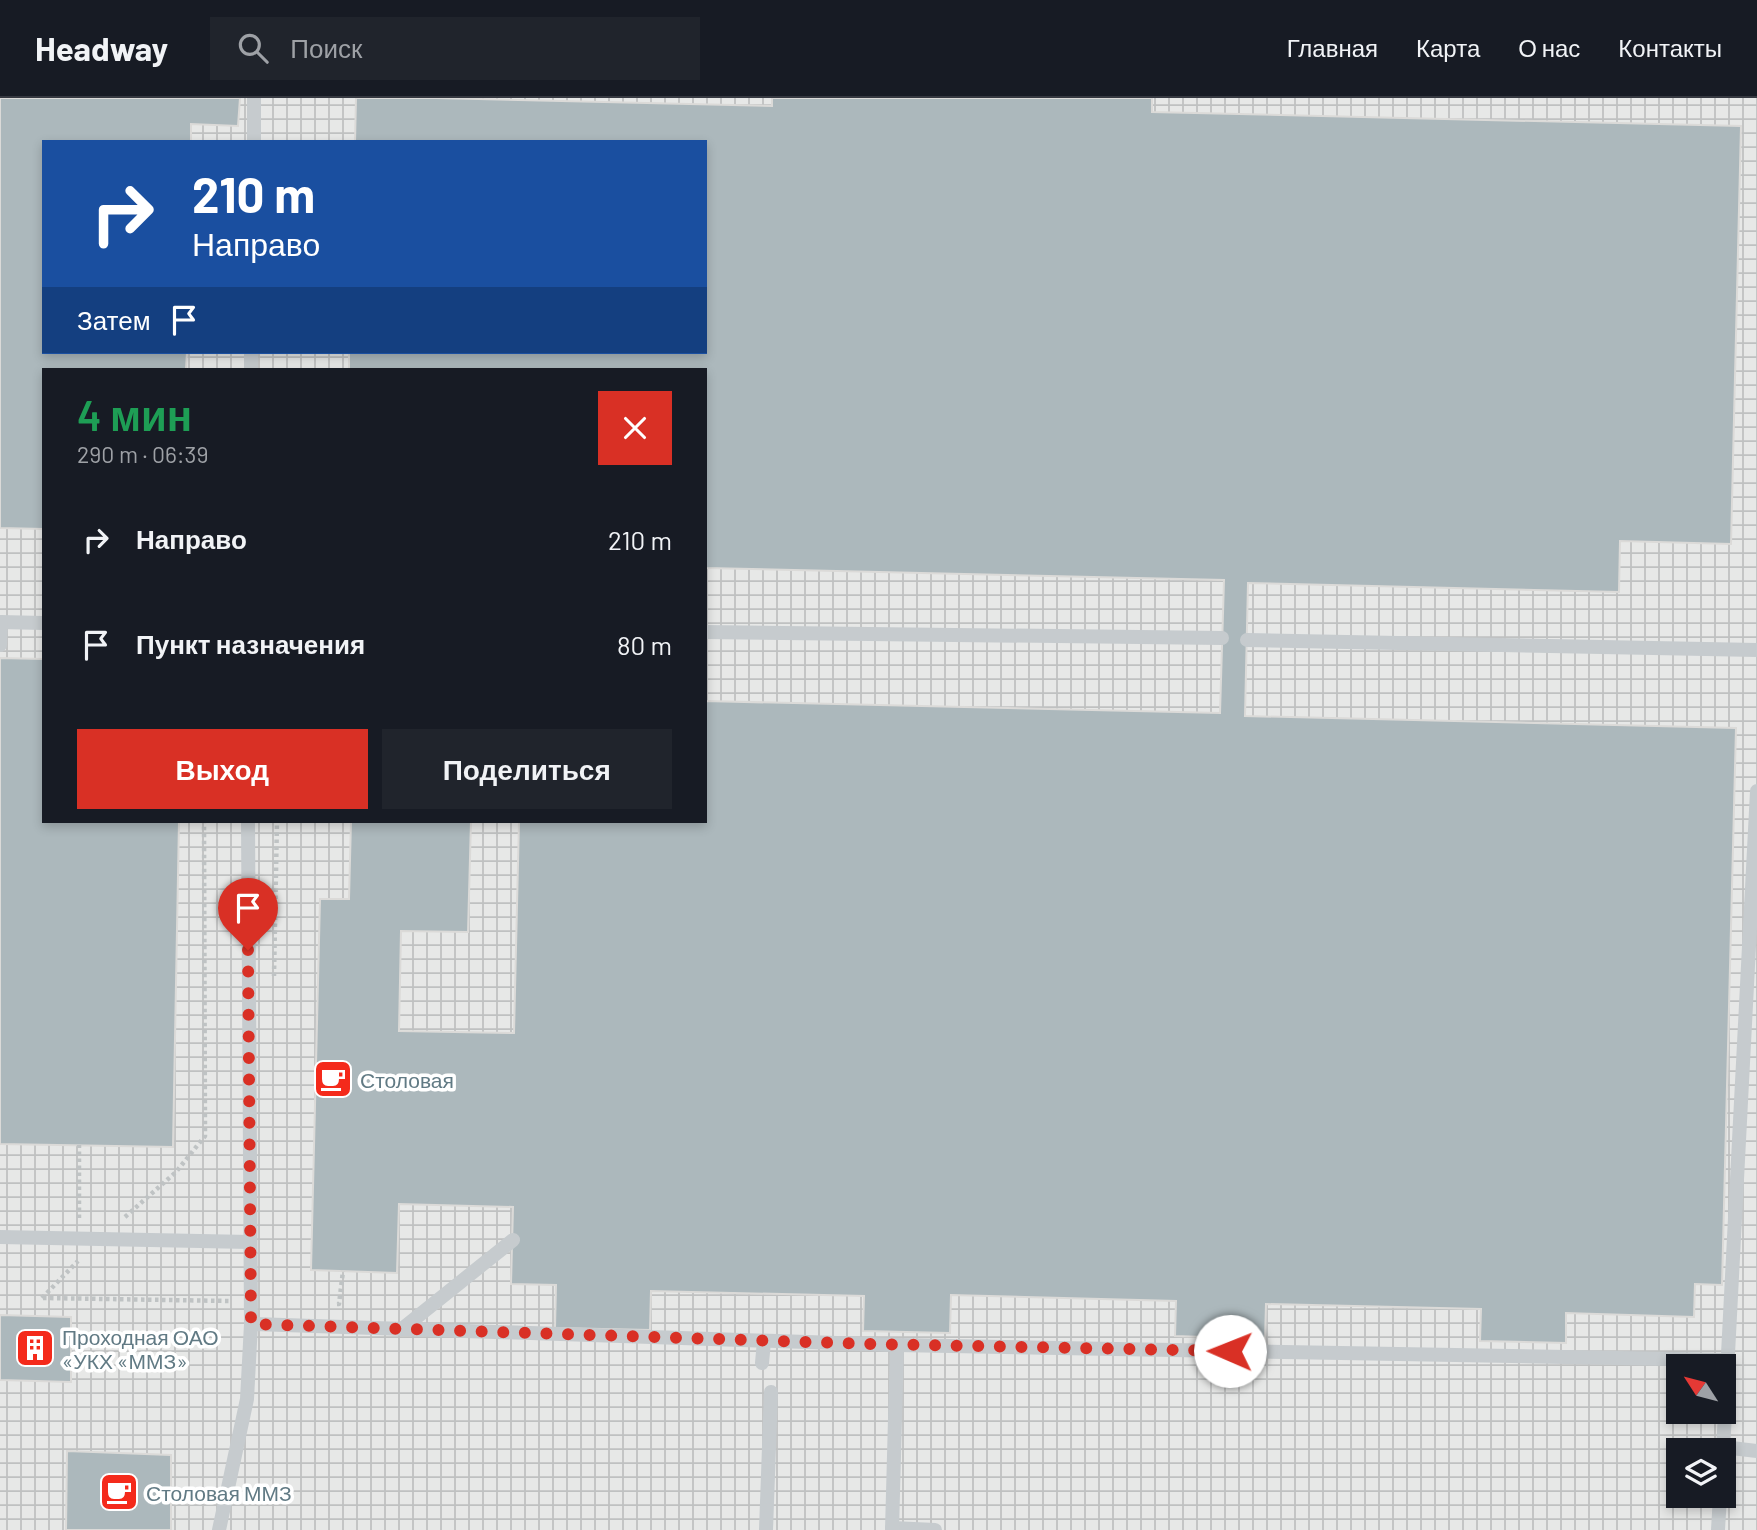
<!DOCTYPE html>
<html lang="ru">
<meta charset="utf-8">
<style>
:root{--surface:#171b24;--page:#20242c;--text:#f1f3f6;--muted:#9ea1a6;--line:#363941;--accent:#d93025}
body{margin:0;font-family:Barlow,sans-serif;background:var(--page);color:var(--text);height:100vh;display:flex;flex-direction:column;font-size:26px;white-space:nowrap}
*{box-sizing:border-box;margin:0}
p{font-size:23px;color:var(--muted)}
.icon{flex:none;width:38px;height:38px;fill:none;stroke:currentColor;stroke-width:2;stroke-linecap:round;stroke-linejoin:round}
.map{position:relative;flex:1;overflow:hidden}
.side{position:absolute;left:42px;top:270px;width:665px;height:455px;display:flex;flex-direction:column;background:var(--surface);border-radius:0px;box-shadow:0 4px 10px #0003}
.side>*{flex:none}
.guide{position:absolute;left:42px;top:42px;width:665px;height:214px;border-radius:0px;box-shadow:0 4px 10px #0003;background:#1a4fa0;color:#fff;overflow:hidden}
.needle{width:46px;rotate:306deg}
.fabs{position:absolute;left:1666px;top:1256px;display:grid;gap:14px}
.fabs a{display:grid;place-items:center;width:70px;height:70px;border-radius:0px;background:var(--surface);box-shadow:0 4px 10px #0003;font-size:35px}
.pin{position:absolute;display:grid;place-items:center;width:60px;height:60px;color:#fff;margin:-72px -30px;border-radius:50% 50% 50% 0;rotate:-45deg;box-shadow:0 0 7px #0007}
.pin .icon{rotate:45deg}
.me{position:absolute;width:77px;margin:-38px;rotate:271deg;stroke-linejoin:round;filter:drop-shadow(0 0 5px #0008)}
.turn{display:flex;align-items:center;gap:24px;height:147px;padding:0 35px;font-size:32px}
.turn .icon{width:91px;height:91px;stroke-width:2.5}
.turn b{display:block;font-size:49px;line-height:60px}
.then{display:flex;align-items:center;height:66px;padding:0 35px;background:#0003;gap:14px;font-size:26px}
.round{display:grid;place-items:center;flex:none;width:74px;height:74px;border-radius:0px;background:var(--page)}
.summary{display:flex;align-items:center;justify-content:space-between;height:119px;padding:0 35px}
h1{font-size:42px;font-weight:600;line-height:52px;color:#1e9e55}
.button{display:flex;gap:14px;margin-top:auto;padding:14px 35px}
.button a{flex:1;height:80px;border-radius:0px;background:var(--accent);color:#fff;font-size:28px;font-weight:600;line-height:80px;text-align:center}
.button a+a{background:var(--page);color:var(--text)}
ul{padding:0;list-style:none}
li{display:flex;align-items:center;gap:21px;height:105px;padding:0 35px}
li div{flex:1}
li b{display:block;font-size:26px}
li em{font-style:normal}
header{display:flex;align-items:center;gap:42px;box-sizing:border-box;height:98px;padding:0 35px;background:var(--surface);border-bottom:2px solid var(--line)}
header strong{font-size:33px}
nav{display:flex;gap:38px;margin-inline-start:auto;font-size:24px}
.search{width:490px;height:63px;background:var(--page);display:flex;align-items:center;gap:18px;box-sizing:border-box;padding:0 24px;border-radius:0px;color:var(--muted);font-size:26px}
.map>svg:first-child{display:block}
.industrial{fill:url(#industrial-grid);fill-rule:evenodd}
.building{fill:#acb8bc;stroke:#dbdad8;stroke-width:2}
.lines{fill:none;stroke-linecap:round;stroke-linejoin:round}
.path{stroke:#bfc3c4;stroke-width:4.5;stroke-dasharray:3.5 3.5;stroke-linecap:butt}
.lane{stroke:#c6cbce;stroke-width:14}
.route{stroke:#d93025;stroke-width:12;stroke-dasharray:0 21.6}
.labels{text-anchor:middle;dominant-baseline:central;stroke-width:7;stroke-linejoin:round;paint-order:stroke}
.poi-label{font-size:21px;fill:#617a84;stroke:#fff;text-anchor:start}
</style>
<header>
<strong>Headway</strong>
<div class="search"><svg class="icon" aria-label="search" viewBox="0 0 24 24"><circle cx="10" cy="10" r="6"/><path d="M15 15l6 6"/></svg>Поиск</div>
<nav><a>Главная</a><a>Карта</a><a>О нас</a><a>Контакты</a></nav>
</header>
<div class="map">
<svg width="1757" height="1432" viewBox="0 0 1757 1432">
<defs>
<pattern id="industrial-grid" width="8" height="8" patternUnits="userSpaceOnUse" patternTransform="scale(1.75)"><rect width="8" height="8" fill="#e7e8e7"/><path d="M0 4h8M4 0v8" fill="none" stroke="#bfc1c1"/></pattern>
</defs>
<rect width="100%" height="100%" fill="#f9f8f6"/>
<path class="industrial" d="M0,0H1757V1432H0ZM44,44H705V254H44ZM44,271H705V723H44ZM1678,1269H1724V1314H1678ZM1678,1353H1724V1398H1678Z"/>
<g class="building">
<path d="M0,0H240L238,28L191,26V44H44V254H187L186,271H44V431L0,430Z"/>
<path d="M356,0H436L772,8V0H1152V14L1741,28L1731,446L1620,443L1619,494L1248,485L1245,618L1736,630L1722,1187L1695,1186L1694,1219L1566,1215V1245L1480,1243L1481,1211L1266,1206L1265,1241L1175,1238L1176,1203L951,1197L950,1235L863,1233L864,1198L651,1193L650,1232L555,1230L556,1187L511,1186L513,1109L399,1106L397,1175L311,1172L320,801H349L351,723H471L468,834L401,833L399,933L514,935L519,723H705V603L1220,615L1224,482L705,470V271H349V254H705V44H355Z"/>
<path d="M0,560L44,561V723H179L173,1049L0,1046Z"/>
<path d="M0,1217L71,1219V1284L0,1282Z"/>
<path d="M67,1353L171,1357V1432H66Z"/>
</g>
<g class="lines">
<g class="path">
<path d="M274,878L277,723"/>
<path d="M125,1119L176,1074L205,1038L204,723"/>
<path d="M79,1120V1047"/>
<path d="M42,1200L78,1163"/>
<path d="M43,1200L230,1203"/>
<path d="M337,1206H339L343,1173"/>
</g>
<g class="lane">
<path d="M254,44V0"/>
<path d="M251,271V254"/>
<path d="M0,524L44,525"/>
<path d="M705,534L1222,540"/>
<path d="M1247,542L1757,552"/>
<path d="M0,547L1,524"/>
<path d="M248,723L251,1226"/>
<path d="M0,1139L250,1144"/>
<path d="M402,1231L513,1142"/>
<path d="M897,1247L1728,1262"/>
<path d="M762,1265L764,1243"/>
<path d="M1723,1349L1757,1353"/>
<path d="M1723,1353L1757,693"/>
<path d="M892,1430L935,1432"/>
<path d="M219,1432L247,1301L251,1226L897,1247L892,1432"/>
<path d="M766,1432L771,1294"/>
<path d="M1718,1432L1720,1398"/>
</g>
</g>
<g class="lines">
<path class="route" d="M248,852L251,1226L871,1246L1230,1253"/>
</g>
<defs>
<symbol id="cafe-square" viewBox="-11 -11 22 22"><rect x="-9" y="-9" width="18" height="18" rx="4" fill="#f42a1b" stroke="#fff"/><path d="M-5.5-4.5H6V0H3Q3 3.5 0 3.5H-2.5Q-5.5 3.5-5.5 0ZM3-3.2v2h1.7v-2ZM-6 4.5H4V6H-6Z" fill="#fff"/></symbol>
<symbol id="building-square" viewBox="-11 -11 22 22"><rect x="-9" y="-9" width="18" height="18" rx="4" fill="#f42a1b" stroke="#fff"/><path d="M-4-6H4V6H1V3H-1V6H-4ZM-2.5-4.3h1.7v1.8h-1.7ZM.8-4.3h1.7v1.8H.8ZM-2.5-1h1.7V.8h-1.7ZM.8-1h1.7V.8H.8Z" fill="#fff"/></symbol>
</defs>
<g fill-rule="evenodd">
<use href="#cafe-square" x="311" y="959" width="44" height="44"/>
<use href="#building-square" x="13" y="1228" width="44" height="44"/>
<use href="#cafe-square" x="97" y="1372" width="44" height="44"/>
</g>
<g class="labels">
<g class="poi-label">
<text x="360" y="981">Столовая</text>
<text x="62" y="1238">Проходная ОАО<tspan x="62" dy="24">«УКХ «ММЗ»</tspan></text>
<text x="146" y="1394">Столовая ММЗ</text>
</g>
</g>
</svg>
<div class="fabs">
<a><svg class="needle" viewBox="-14 -14 28 28"><path d="M0-13l5 13h-10z" fill="#e53935"/><path d="M0 13l5-13h-10z" fill="#9ea1a6"/></svg></a>
<a><svg class="icon" aria-label="layers" viewBox="0 0 24 24"><path d="M12 4l9 5-9 5-9-5zM3 14l9 5 9-5"/></svg></a>
</div>
<div class="pin" style="left:248px;top:852px;background:#d93025"><svg class="icon" aria-label="arrive" viewBox="0 0 24 24"><path d="M6 21V4h12l-3 4 3 4H6"/></svg></div>
<svg class="me" style="left:1230px;top:1253px" viewBox="-20 -20 40 40"><circle r="19" fill="#fff"/><path d="M0-13L10 11 0 6-10 11z" fill="#d93025"/></svg>
<div class="guide">
<div class="turn"><svg class="icon" aria-label="right" viewBox="0 0 24 24"><path d="M7 20v-9h11M14 6l5 5-5 5"/></svg><div><b>210 m</b>Направо</div></div>
<div class="then">Затем<svg class="icon" aria-label="arrive" viewBox="0 0 24 24"><path d="M6 21V4h12l-3 4 3 4H6"/></svg></div>
</div>
<section class="side">
<div class="summary"><div><h1>4 мин</h1><p>290 m · 06:39</p></div><a class="round" style="background:#d93025;color:#fff"><svg class="icon" aria-label="close" viewBox="0 0 24 24"><path d="M6 6l12 12M18 6L6 18"/></svg></a></div>
<ul>
<li><svg class="icon" aria-label="right" viewBox="0 0 24 24"><path d="M7 20v-9h11M14 6l5 5-5 5"/></svg><div><b>Направо</b></div><em>210 m</em></li>
<li><svg class="icon" aria-label="arrive" viewBox="0 0 24 24"><path d="M6 21V4h12l-3 4 3 4H6"/></svg><div><b>Пункт назначения</b></div><em>80 m</em></li>
</ul>
<div class="button"><a>Выход</a><a>Поделиться</a></div>
</section>
</div>
